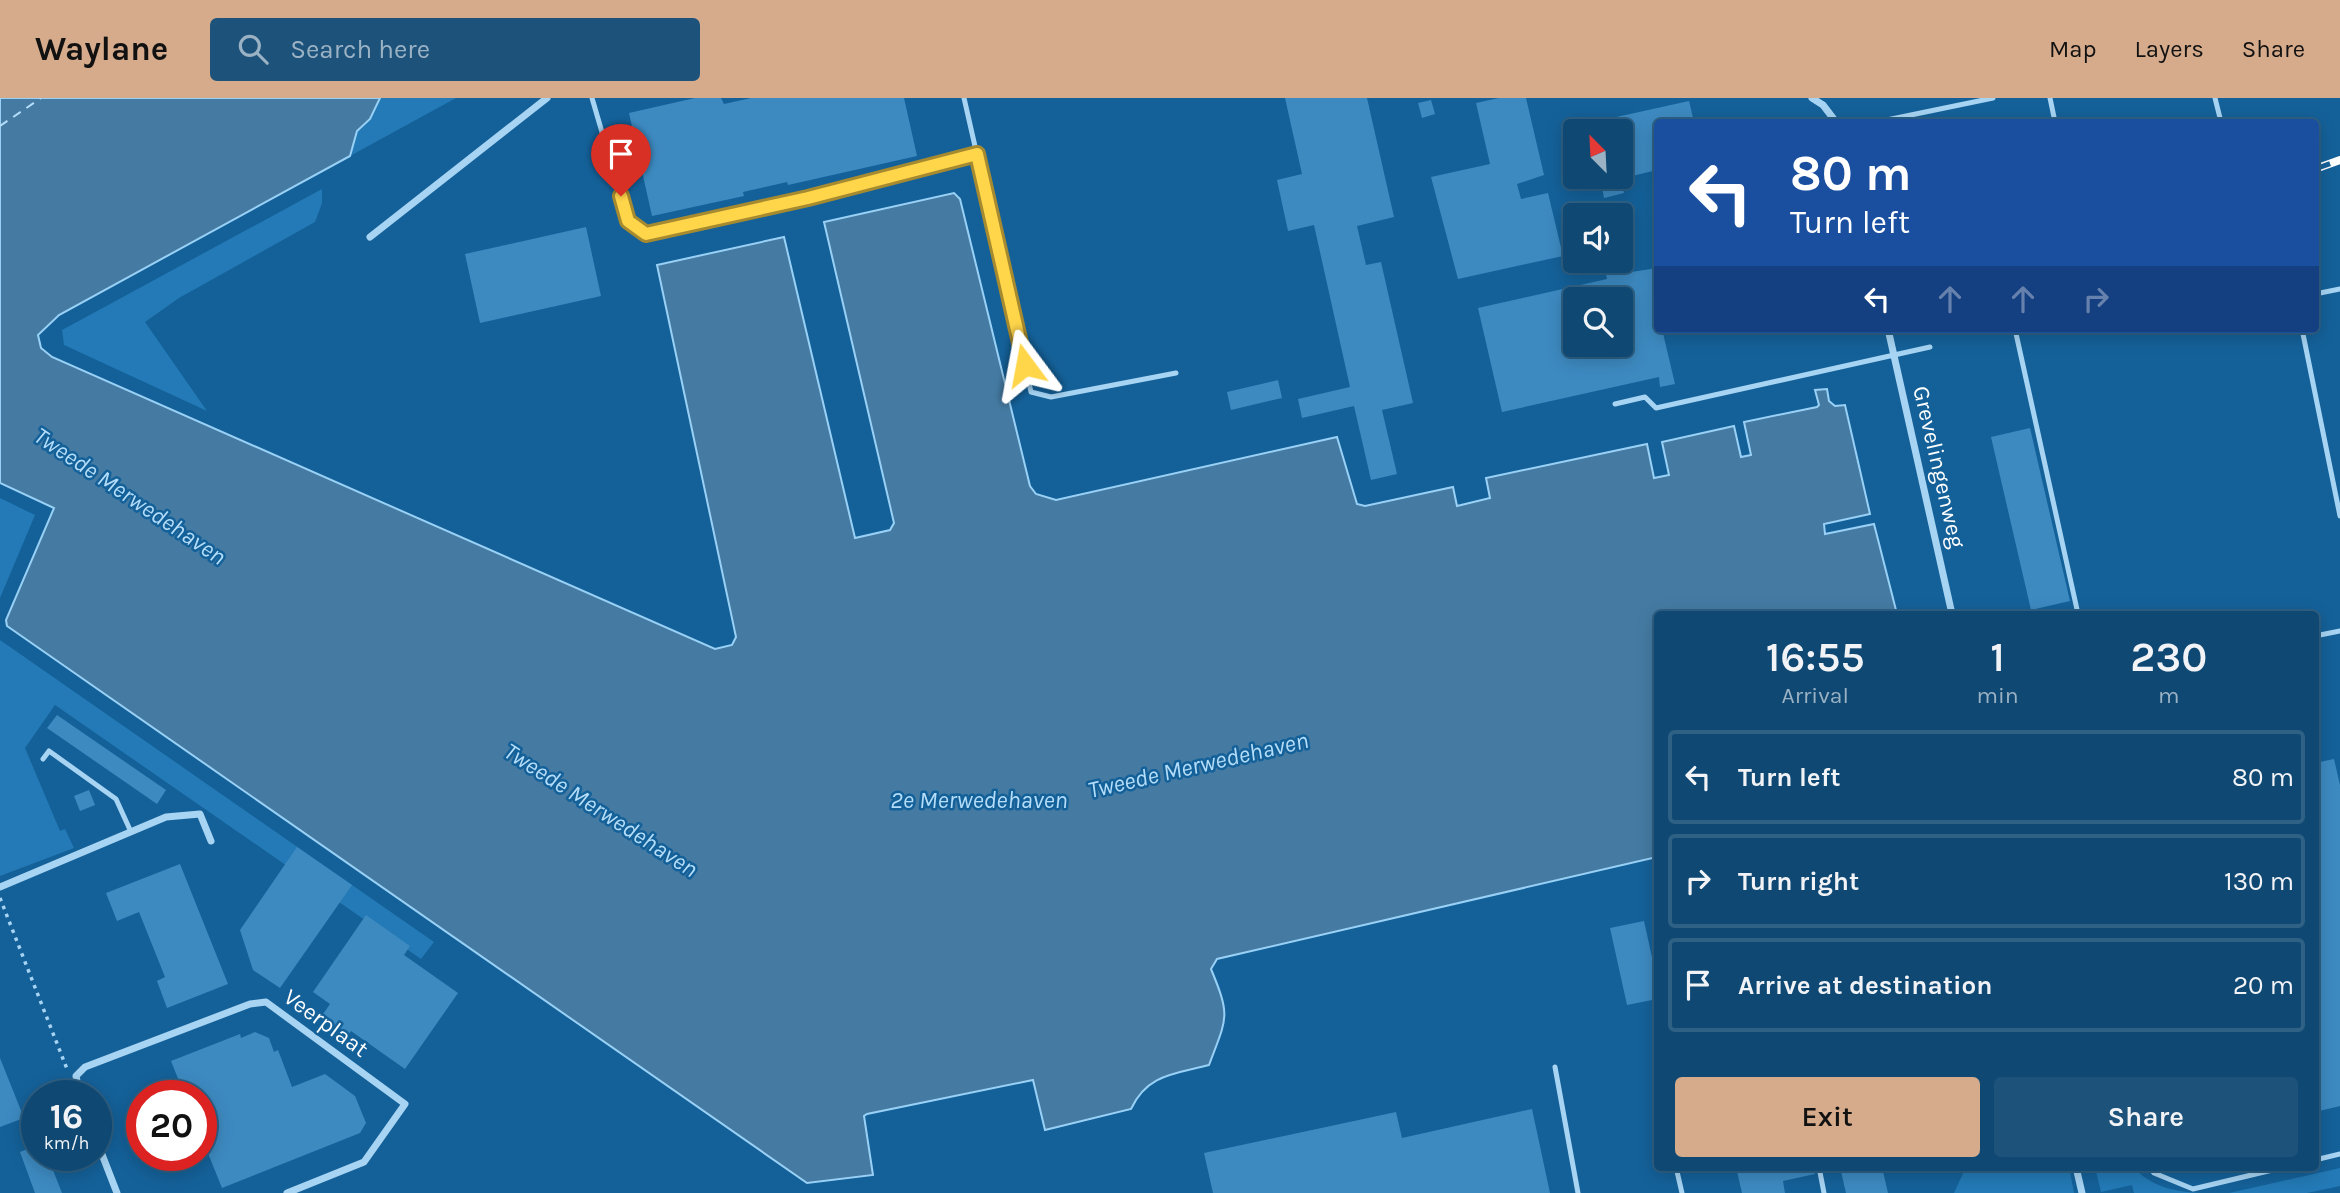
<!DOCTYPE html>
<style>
:root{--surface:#0f4973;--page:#1d537b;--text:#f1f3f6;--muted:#9bb2c4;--line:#2f6185;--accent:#d6ab8b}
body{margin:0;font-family:Karla,sans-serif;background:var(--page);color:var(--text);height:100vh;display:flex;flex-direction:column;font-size:26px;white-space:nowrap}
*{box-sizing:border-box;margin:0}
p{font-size:23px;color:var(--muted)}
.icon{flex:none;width:38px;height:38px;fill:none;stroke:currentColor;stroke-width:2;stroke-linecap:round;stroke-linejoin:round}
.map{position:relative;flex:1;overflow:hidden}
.details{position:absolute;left:1654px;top:513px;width:665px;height:560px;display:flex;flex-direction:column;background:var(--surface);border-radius:7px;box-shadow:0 4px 18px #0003,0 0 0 2px var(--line)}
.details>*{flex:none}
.guide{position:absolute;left:1654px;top:21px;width:665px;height:214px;border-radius:7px;box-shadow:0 4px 18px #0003,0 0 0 2px var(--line);background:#1a4fa0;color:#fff;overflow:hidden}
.needle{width:46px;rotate:336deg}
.buttons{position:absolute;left:1563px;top:21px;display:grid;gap:14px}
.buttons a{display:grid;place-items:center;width:70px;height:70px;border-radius:7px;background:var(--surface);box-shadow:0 4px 18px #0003,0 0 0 2px var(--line);font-size:35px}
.speed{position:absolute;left:21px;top:982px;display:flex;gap:14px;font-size:35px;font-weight:700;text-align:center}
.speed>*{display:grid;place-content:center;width:91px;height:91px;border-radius:50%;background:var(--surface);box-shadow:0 4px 18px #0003,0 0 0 2px var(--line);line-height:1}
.speed small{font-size:18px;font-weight:400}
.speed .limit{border:10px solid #d22;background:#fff;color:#111}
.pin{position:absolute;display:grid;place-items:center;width:60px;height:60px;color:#fff;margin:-72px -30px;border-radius:50% 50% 50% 0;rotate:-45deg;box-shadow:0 0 7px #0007}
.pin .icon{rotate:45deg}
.me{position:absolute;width:77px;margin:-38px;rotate:347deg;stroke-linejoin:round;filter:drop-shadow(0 0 5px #0008)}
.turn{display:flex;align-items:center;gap:24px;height:147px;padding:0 21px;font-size:32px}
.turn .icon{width:91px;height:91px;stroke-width:2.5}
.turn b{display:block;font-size:49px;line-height:60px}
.lanes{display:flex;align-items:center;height:66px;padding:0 21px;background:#0003;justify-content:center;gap:35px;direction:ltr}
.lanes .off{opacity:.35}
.eta{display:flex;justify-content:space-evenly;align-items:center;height:119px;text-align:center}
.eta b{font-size:42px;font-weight:600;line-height:49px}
.primary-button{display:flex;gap:14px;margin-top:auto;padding:14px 21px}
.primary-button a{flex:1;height:80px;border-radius:7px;background:var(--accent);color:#111;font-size:28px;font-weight:600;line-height:80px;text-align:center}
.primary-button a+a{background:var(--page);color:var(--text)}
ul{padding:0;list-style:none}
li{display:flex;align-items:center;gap:21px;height:94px;margin:0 14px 10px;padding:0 7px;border:4px solid var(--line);border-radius:7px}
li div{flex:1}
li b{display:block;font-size:26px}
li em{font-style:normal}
header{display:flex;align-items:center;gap:42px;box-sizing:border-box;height:98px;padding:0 35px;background:var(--accent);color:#111}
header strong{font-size:33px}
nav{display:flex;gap:38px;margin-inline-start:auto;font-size:24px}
.search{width:490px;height:63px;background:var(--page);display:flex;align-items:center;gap:18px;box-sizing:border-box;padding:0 24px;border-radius:7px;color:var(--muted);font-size:26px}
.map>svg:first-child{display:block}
.green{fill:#237ab6}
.water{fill:#457ba3;stroke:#99d1f6;stroke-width:2}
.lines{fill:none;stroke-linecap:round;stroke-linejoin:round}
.ferry{stroke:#b4ddf9;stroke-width:2;stroke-dasharray:9 7;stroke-linecap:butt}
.building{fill:#3d8ac1;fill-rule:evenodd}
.path{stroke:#a7d4f3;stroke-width:3.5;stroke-dasharray:3.5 5;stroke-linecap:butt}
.lane{stroke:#a7d4f3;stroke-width:5}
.street{stroke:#a7d4f3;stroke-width:7}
.rail-casing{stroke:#fff;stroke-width:8}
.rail{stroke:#146199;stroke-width:5;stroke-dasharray:16;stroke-linecap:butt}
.route-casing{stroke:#a68a30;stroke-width:18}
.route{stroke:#ffd54a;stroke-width:12}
.labels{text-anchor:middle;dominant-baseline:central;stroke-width:5;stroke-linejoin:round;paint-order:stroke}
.street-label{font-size:23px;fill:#fff;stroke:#146199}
.water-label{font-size:24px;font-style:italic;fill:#b4ddf9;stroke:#146199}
</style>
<header>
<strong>Waylane</strong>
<div class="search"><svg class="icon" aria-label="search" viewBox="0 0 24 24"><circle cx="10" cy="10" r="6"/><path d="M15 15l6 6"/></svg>Search here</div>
<nav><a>Map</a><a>Layers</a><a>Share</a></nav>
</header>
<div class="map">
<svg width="2340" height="1095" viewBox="0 0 2340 1095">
<rect width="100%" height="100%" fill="#146199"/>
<g class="green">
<path d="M380,0H456L350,58L357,33L370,21Z"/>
<path d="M322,91V105L315,124L179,200L145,224L207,313L64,247L62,232Z"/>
<path d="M0,400L35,417L0,500Z"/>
<path d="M0,542L434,844L421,861L55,607L25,650L60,733L65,731L74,750L0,778Z"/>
<path d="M1966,1069H2069L2074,1095H1954Z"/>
<path d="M2095,1069H2133C2151,1089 2176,1094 2201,1095H2134L2132,1087L2101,1094Z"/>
<path d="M2340,1070V1088L2307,1095H2229Z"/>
</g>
<path class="water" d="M0,0H380L370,21L357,33L350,58L59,217L38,237L41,250L52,259L715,551L732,547L736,539L657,167L784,139L855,440L890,432L894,425L824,124L954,95L960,101L1030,388L1036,396L1056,402L1337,339L1357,406L1365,408L1453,389L1457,408L1490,400L1486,380L1647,346L1654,380L1669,377L1662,344L1734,328L1741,359L1751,357L1744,324L1817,309L1819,307L1815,292L1827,291L1829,303L1835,308L1845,307L1870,416L1824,426L1825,436L1874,426L1897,516H1657V759L1217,861L1211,871C1231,919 1227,919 1209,967C1175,976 1147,976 1131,1011L1045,1032L1033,982L867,1016L864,1018L873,1077L807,1085L7,528L6,522L54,410L0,385Z"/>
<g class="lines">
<path class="ferry" d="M0,28L41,0"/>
</g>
<g class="building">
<path d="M695,0H721L724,6L751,0H904L917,58L788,87L787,84L743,94L744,98L652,118L629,15Z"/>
<path d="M1285,0H1367L1394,119L1357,128L1366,167L1381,164L1413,305L1382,312L1397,376L1371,382L1354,308L1302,320L1298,301L1350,289L1314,127L1288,133L1277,82L1302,76Z"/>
<path d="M1499,0H1526L1544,77L1517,86L1521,101L1548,95L1563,158L1458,181L1431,79L1490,66L1476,5Z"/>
<path d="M1431,2L1435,16L1422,20L1418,5Z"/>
<path d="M1689,3L1694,24H1657V72L1628,79L1620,33H1615L1612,20Z"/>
<path d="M1620,80L1624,95L1604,100L1601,84Z"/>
<path d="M586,129L601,198L480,225L465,156Z"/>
<path d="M1603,163H1622L1625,175L1657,170V231H1662L1675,286L1660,289L1659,279L1502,314L1478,210L1607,181ZM1575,201H1620V247H1575Z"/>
<path d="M1278,282L1282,300L1231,312L1227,294Z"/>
<path d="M2030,330L2070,503L2031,512L1991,339Z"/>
<path d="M57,617L166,692L157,706L47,630Z"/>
<path d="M2334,661L2340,687V1008L2315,1014V665Z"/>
<path d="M89,692L95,707L80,713L74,698Z"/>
<path d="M297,749L352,787L280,890L253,872L240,832Z"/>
<path d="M180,766L228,886L167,910L157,883L165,879L139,814L117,823L106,795Z"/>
<path d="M366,817L410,848L404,857L458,895L405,971L351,933L348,937L321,919L330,906L313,894Z"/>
<path d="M1644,823L1657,882V901L1627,907L1610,830Z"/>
<path d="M255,934L269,940L274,954L278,952L292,989L325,976L355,998L366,1025L360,1035L222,1090L201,1038V998H185L171,963L240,936L241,940Z"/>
<path d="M0,960L24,1020L0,1029Z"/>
<path d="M1532,1011L1550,1095H1213L1204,1055L1396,1014L1402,1040Z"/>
<path d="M37,1047V1057H47L62,1095H35L20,1054Z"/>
<path d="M1736,1069H1814L1815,1076L1783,1083L1785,1095H1742Z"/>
<path d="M1840,1069H1882L1888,1095H1846Z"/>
</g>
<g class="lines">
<path class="path" d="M0,800L67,971"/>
<g class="lane">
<path d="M592,0L628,123L646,136L809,100L977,56"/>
<path d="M964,0L1031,294L1051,299L1176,275"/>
<path d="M2050,0L2055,24"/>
<path d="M2215,0L2221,24"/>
<path d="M1877,24L1993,0"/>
<path d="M2315,196L2340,191"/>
<path d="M2015,231L2078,516"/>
<path d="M2302,231L2340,418"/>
<path d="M1615,306L1645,299L1656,310L1930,249"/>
<path d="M2315,538L2340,533"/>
<path d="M43,661L49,653L116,701L131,734"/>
<path d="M1657,801V803"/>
<path d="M1555,969L1578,1095"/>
<path d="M1656,984L1657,989"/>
<path d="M2315,1062L2340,1056"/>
<path d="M1676,1069L1682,1095"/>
<path d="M1819,1069L1824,1095"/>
<path d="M2150,1069L2154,1075L2193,1091L2285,1069"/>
</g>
<g class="street">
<path d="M1812,0L1823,7L1836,24"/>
<path d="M370,139L547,0"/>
<path d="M1888,231L1952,516"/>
<path d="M0,789L166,719L200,716L211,743"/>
<path d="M80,998L76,978L85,969L250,906L266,904L405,1006L364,1064L287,1095"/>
<path d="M96,1041L117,1095"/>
<path d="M2076,1069L2082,1095"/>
</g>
<defs>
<path id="rail" d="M2315,71L2340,62"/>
</defs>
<use href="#rail" class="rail-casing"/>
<use href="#rail" class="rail"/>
</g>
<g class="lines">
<defs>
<path id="route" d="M621,98L628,123L646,136L808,100L977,56L1025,267"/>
</defs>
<use href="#route" class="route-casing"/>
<use href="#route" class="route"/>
</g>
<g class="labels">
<g class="street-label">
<text transform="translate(1939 369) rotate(77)">Grevelingenweg</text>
<text transform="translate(326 925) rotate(36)">Veerplaat</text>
</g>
<g class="water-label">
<text transform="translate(130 398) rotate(34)">Tweede Merwedehaven</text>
<text transform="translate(1198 667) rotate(-13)">Tweede Merwedehaven</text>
<text x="979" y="702">2e Merwedehaven</text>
<text transform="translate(601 712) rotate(33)">Tweede Merwedehaven</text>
</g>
</g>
</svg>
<div class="buttons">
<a><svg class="needle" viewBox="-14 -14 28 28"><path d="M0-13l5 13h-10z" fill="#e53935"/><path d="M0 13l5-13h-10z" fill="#9bb2c4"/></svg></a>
<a><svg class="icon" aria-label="sound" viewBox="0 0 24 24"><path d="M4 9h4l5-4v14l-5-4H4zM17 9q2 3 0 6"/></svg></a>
<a><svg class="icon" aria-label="search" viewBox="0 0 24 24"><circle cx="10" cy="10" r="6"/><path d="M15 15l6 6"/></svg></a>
</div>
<div class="speed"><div>16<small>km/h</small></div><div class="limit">20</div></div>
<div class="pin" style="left:621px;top:98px;background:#d93025"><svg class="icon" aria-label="arrive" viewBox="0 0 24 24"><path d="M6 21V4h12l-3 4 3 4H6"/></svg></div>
<svg class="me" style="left:1025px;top:267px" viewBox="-20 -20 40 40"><path d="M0-17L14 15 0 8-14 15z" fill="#ffd54a" stroke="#fff" stroke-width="4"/></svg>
<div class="guide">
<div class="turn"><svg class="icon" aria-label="left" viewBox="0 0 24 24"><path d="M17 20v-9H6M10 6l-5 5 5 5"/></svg><div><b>80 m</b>Turn left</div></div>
<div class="lanes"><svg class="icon" aria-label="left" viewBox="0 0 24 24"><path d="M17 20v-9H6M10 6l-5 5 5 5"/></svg><svg class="icon off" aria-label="ahead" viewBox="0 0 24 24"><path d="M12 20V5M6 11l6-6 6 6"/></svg><svg class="icon off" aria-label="ahead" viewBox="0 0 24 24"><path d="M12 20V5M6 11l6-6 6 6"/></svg><svg class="icon off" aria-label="right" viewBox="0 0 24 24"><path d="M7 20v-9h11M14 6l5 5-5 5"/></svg></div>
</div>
<section class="details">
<div class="eta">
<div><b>16:55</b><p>Arrival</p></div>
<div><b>1</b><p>min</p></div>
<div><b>230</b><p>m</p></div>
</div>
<ul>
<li><svg class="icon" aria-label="left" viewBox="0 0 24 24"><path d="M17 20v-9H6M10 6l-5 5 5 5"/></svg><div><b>Turn left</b></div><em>80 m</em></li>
<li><svg class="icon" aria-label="right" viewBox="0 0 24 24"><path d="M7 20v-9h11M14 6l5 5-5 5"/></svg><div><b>Turn right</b></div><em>130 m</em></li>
<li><svg class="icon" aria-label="arrive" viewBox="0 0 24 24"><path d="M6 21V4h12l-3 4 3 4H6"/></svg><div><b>Arrive at destination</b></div><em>20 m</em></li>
</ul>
<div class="primary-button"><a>Exit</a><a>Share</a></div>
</section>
</div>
